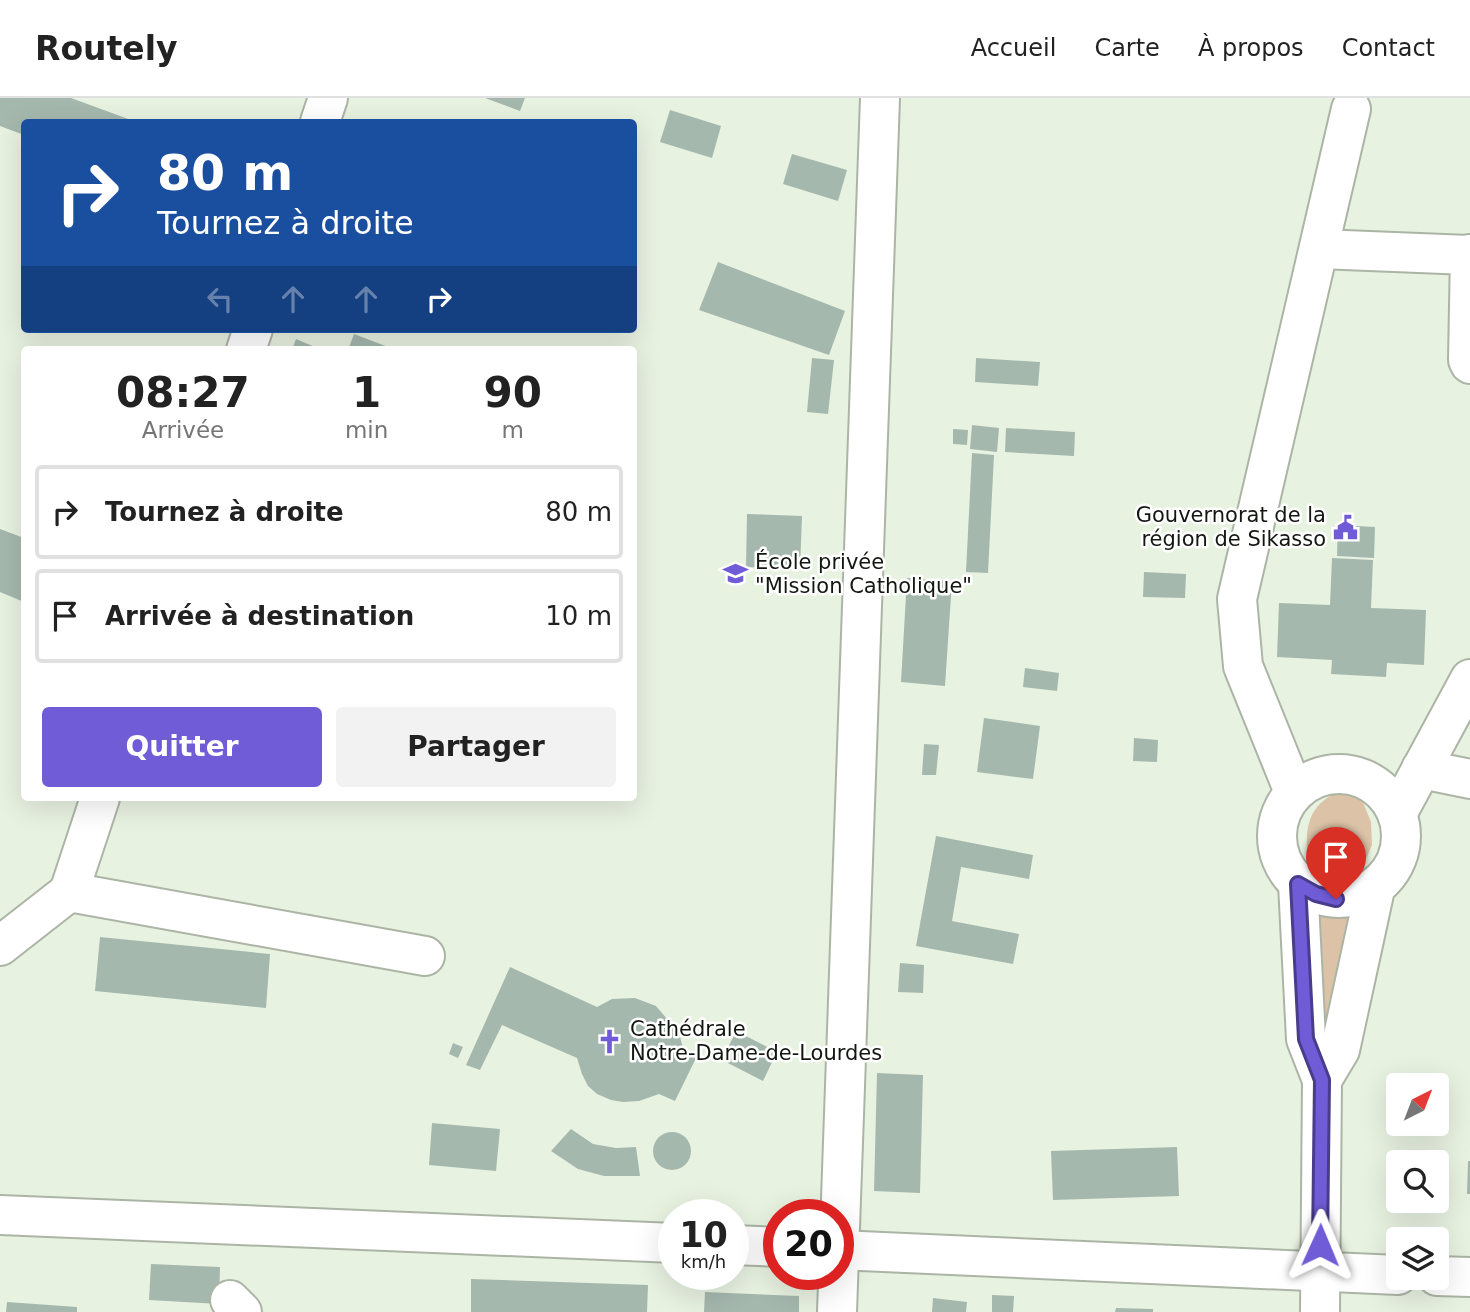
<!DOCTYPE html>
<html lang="fr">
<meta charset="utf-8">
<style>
:root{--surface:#fff;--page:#f2f2f2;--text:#222;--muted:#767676;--line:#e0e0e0;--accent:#6f5cd6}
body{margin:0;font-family:"DejaVu Sans",sans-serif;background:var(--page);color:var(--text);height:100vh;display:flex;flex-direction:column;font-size:26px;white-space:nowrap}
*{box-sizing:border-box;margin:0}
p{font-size:23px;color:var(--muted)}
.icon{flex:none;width:38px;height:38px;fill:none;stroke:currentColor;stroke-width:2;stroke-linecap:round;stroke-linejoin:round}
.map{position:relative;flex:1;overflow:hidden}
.sheet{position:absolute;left:21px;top:248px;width:616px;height:455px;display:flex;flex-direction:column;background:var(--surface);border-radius:7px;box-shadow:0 7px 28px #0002}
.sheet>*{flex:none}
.guide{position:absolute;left:21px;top:21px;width:616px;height:214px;border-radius:7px;box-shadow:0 7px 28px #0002;background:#1a4fa0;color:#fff;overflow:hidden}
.needle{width:46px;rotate:42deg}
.buttons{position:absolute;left:1386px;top:975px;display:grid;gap:14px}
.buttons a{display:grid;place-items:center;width:63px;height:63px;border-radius:7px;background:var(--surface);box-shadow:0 7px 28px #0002;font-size:35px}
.speed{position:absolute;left:658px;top:1101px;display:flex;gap:14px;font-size:35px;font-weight:700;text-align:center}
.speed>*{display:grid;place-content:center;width:91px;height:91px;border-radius:50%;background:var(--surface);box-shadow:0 7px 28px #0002;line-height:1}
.speed small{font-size:18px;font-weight:400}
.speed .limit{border:10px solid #d22;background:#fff;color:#111}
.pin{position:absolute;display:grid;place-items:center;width:60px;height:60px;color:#fff;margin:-72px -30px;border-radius:50% 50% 50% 0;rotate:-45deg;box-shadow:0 0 7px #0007}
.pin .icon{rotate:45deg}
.me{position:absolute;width:77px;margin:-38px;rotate:1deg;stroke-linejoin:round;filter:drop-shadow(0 0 5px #0008)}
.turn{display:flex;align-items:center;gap:24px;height:147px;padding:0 21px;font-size:32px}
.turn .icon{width:91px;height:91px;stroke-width:2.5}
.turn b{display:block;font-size:49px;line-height:60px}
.lanes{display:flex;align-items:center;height:66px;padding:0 21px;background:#0003;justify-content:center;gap:35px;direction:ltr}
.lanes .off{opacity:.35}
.eta{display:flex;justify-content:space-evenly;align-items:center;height:119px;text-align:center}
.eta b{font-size:42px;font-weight:800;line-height:49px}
.cta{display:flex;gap:14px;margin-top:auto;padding:14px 21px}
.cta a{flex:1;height:80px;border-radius:7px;background:var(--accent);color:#fff;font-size:28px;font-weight:800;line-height:80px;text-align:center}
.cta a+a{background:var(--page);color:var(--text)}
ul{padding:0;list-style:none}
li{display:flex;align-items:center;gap:21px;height:94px;margin:0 14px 10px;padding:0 7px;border:4px solid var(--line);border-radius:7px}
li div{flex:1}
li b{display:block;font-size:26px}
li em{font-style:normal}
header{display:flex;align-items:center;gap:42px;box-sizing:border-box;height:98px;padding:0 35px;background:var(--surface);border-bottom:2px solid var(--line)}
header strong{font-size:33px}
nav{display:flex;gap:38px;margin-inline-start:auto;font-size:24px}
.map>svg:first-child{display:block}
.green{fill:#dcc3a7}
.building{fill:#a5b8ae}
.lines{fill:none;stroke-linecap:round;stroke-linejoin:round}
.minor-casing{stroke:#acb5a5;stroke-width:42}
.minor{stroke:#fff;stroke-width:38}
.route-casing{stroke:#483c8b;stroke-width:18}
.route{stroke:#6f5cd6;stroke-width:12}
.labels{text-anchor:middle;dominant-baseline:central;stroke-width:5;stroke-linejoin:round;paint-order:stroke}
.poi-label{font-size:21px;fill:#131711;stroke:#fff;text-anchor:start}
</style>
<header>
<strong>Routely</strong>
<nav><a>Accueil</a><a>Carte</a><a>À propos</a><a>Contact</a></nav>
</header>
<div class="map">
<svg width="1470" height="1214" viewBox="0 0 1470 1214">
<rect width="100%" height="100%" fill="#e8f2e1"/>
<g class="green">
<path d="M1345,691L1362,702L1371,724L1372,747L1361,772L1343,787L1329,785L1309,771C1304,733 1304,706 1345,691Z"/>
<path d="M1318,814L1347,816L1349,848L1324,940Z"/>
</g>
<g class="building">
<path d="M0,0H71L131,22L130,24H24V37L0,28Z"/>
<path d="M485,0H525L520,13Z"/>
<path d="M670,12L721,28L712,60L660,44Z"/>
<path d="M792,56L847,72L838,103L783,86Z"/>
<path d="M718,164L845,213L829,257L699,212Z"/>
<path d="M354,236L396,252H348Z"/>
<path d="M296,241L322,252H292Z"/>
<path d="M812,260L834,262L828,316L807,314Z"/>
<path d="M976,260L1040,264L1038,288L975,284Z"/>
<path d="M972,327L999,330L997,354L970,351Z"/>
<path d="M1006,330L1075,334L1074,358L1005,354Z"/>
<path d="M953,331L968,332L967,347L953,346Z"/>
<path d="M972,355L994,357L988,475L966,474Z"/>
<path d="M747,416L802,418L800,471L746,469Z"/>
<path d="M1338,427L1375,429L1374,460L1337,458Z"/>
<path d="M0,431L24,440V504L0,494Z"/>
<path d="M1332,460L1373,462L1371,510L1426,512L1424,567L1387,565L1386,579L1331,576L1332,562L1277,559L1279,505L1330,507Z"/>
<path d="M1144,474L1186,476L1185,500L1143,499Z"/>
<path d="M907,480L952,483L945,588L901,584Z"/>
<path d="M1025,570L1059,575L1057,593L1023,589Z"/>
<path d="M984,620L1040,628L1033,681L977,674Z"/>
<path d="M1134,640L1158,642L1157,664L1133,663Z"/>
<path d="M924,646L939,647L936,677H922Z"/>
<path d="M936,738L1033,757L1029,781L961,769L952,823L1019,836L1013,866L916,848Z"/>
<path d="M100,839L270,856L266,910L95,893Z"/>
<path d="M900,865L924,867L923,895L898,894Z"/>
<path d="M510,869L597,909L612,901L635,900L656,908L679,935L683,950L697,958L675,1003L659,996L639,1003L623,1004L611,1002L597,996L588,988L582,976L577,960L502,927L480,972L466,967Z"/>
<path d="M736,933L777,954L763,983L722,962Z"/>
<path d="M453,945L463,949L458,960L449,956Z"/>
<path d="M877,975L923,977L920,1095L874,1093Z"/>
<path d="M432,1025L500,1031L496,1073L429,1067Z"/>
<path d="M571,1031L593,1046L616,1050L636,1049L640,1078H604L578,1071L551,1053Z"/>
<circle cx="672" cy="1053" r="19"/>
<path d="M1177,1049L1179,1098L1053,1102L1051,1053Z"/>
<path d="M1468,1063H1470V1096H1467Z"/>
<path d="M151,1166L220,1169L219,1206L149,1202Z"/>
<path d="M471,1181L648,1187L647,1214H471Z"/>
<path d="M705,1194L799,1198V1214H704Z"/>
<path d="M992,1197L1014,1198L1013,1214H992Z"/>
<path d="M933,1200L967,1204L966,1214H932Z"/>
<path d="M7,1204L77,1209V1214H6Z"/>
<path d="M1116,1210L1153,1211V1214H1115Z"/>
</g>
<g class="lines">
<defs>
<g id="minor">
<path d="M320,24L328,0"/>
<path d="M1319,151L1469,157"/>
<path d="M1470,156L1468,262L1470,266"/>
<path d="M246,252L253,231"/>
<path d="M1421,671L1470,681"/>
<circle cx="1339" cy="738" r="62"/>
<path d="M1294,694L1243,568L1237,501L1351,11"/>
<path d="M1397,716L1470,581"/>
<path d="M1298,786L1306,941L1322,982L1320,1214"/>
<path d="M69,794L100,700"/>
<path d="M0,848L69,794L425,858"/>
<path d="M1322,982L1340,952L1375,791"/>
<path d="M0,1117L674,1145"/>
<path d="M733,1147L779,1149"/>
<path d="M838,1152L1398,1177"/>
<path d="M1437,1178L1470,1179"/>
<path d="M230,1202L242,1214"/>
<path d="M837,1214L880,0"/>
</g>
</defs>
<use href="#minor" class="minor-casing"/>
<use href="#minor" class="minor"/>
</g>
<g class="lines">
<defs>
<path id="route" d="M1320,1147L1322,982L1306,941L1298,786L1316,796L1336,801"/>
</defs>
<use href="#route" class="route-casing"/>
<use href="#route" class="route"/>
</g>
<defs>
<symbol id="civic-bare" viewBox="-9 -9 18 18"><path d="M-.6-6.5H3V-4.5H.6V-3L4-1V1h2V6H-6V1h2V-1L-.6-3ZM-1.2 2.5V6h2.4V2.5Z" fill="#6f5cd6" stroke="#fff" stroke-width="2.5" paint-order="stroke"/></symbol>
<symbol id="school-bare" viewBox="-9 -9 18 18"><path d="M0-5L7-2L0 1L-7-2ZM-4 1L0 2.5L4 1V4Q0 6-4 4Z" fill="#6f5cd6" stroke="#fff" stroke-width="2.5" paint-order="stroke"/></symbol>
<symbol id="church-bare" viewBox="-9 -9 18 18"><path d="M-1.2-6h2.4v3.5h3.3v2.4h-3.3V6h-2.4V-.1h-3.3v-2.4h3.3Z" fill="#6f5cd6" stroke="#fff" stroke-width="2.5" paint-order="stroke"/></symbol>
</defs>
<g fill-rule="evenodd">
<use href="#civic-bare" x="1328" y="412" width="35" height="35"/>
<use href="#school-bare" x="718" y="458" width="35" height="35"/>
<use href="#church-bare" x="592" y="926" width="35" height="35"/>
</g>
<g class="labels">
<g class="poi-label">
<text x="1326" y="417" text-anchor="end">Gouvernorat de la<tspan x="1326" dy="24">région de Sikasso</tspan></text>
<text x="755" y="464">École privée<tspan x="755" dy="24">"Mission Catholique"</tspan></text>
<text x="630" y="931">Cathédrale<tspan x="630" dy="24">Notre-Dame-de-Lourdes</tspan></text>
</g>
</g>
</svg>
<div class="buttons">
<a><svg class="needle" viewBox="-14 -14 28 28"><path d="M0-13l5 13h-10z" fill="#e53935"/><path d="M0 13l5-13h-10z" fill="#767676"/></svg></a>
<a><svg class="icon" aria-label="search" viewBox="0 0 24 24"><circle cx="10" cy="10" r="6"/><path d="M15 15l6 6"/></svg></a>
<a><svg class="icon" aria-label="layers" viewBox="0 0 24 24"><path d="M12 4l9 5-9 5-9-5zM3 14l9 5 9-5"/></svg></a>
</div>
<div class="speed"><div>10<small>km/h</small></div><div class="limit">20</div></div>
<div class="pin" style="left:1336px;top:801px;background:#d93025"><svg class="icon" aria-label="arrive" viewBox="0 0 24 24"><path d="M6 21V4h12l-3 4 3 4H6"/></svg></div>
<svg class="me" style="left:1320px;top:1147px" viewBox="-20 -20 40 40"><path d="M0-17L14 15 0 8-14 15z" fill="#6f5cd6" stroke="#fff" stroke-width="4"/></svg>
<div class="guide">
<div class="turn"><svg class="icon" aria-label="right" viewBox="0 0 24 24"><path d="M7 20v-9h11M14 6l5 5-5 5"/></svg><div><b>80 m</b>Tournez à droite</div></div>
<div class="lanes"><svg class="icon off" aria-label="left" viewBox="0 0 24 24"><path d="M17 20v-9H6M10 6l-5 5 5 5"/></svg><svg class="icon off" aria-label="ahead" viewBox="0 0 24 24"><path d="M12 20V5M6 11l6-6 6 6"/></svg><svg class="icon off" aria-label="ahead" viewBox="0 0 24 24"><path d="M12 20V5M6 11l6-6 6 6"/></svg><svg class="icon" aria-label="right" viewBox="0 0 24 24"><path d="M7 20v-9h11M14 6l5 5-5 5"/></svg></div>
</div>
<section class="sheet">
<div class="eta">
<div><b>08:27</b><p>Arrivée</p></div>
<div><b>1</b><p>min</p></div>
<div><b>90</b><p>m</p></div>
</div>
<ul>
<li><svg class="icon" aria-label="right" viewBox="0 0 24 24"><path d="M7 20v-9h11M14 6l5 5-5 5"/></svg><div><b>Tournez à droite</b></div><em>80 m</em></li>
<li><svg class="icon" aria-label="arrive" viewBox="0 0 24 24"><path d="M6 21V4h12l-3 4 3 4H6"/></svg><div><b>Arrivée à destination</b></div><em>10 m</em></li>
</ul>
<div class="cta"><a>Quitter</a><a>Partager</a></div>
</section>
</div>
